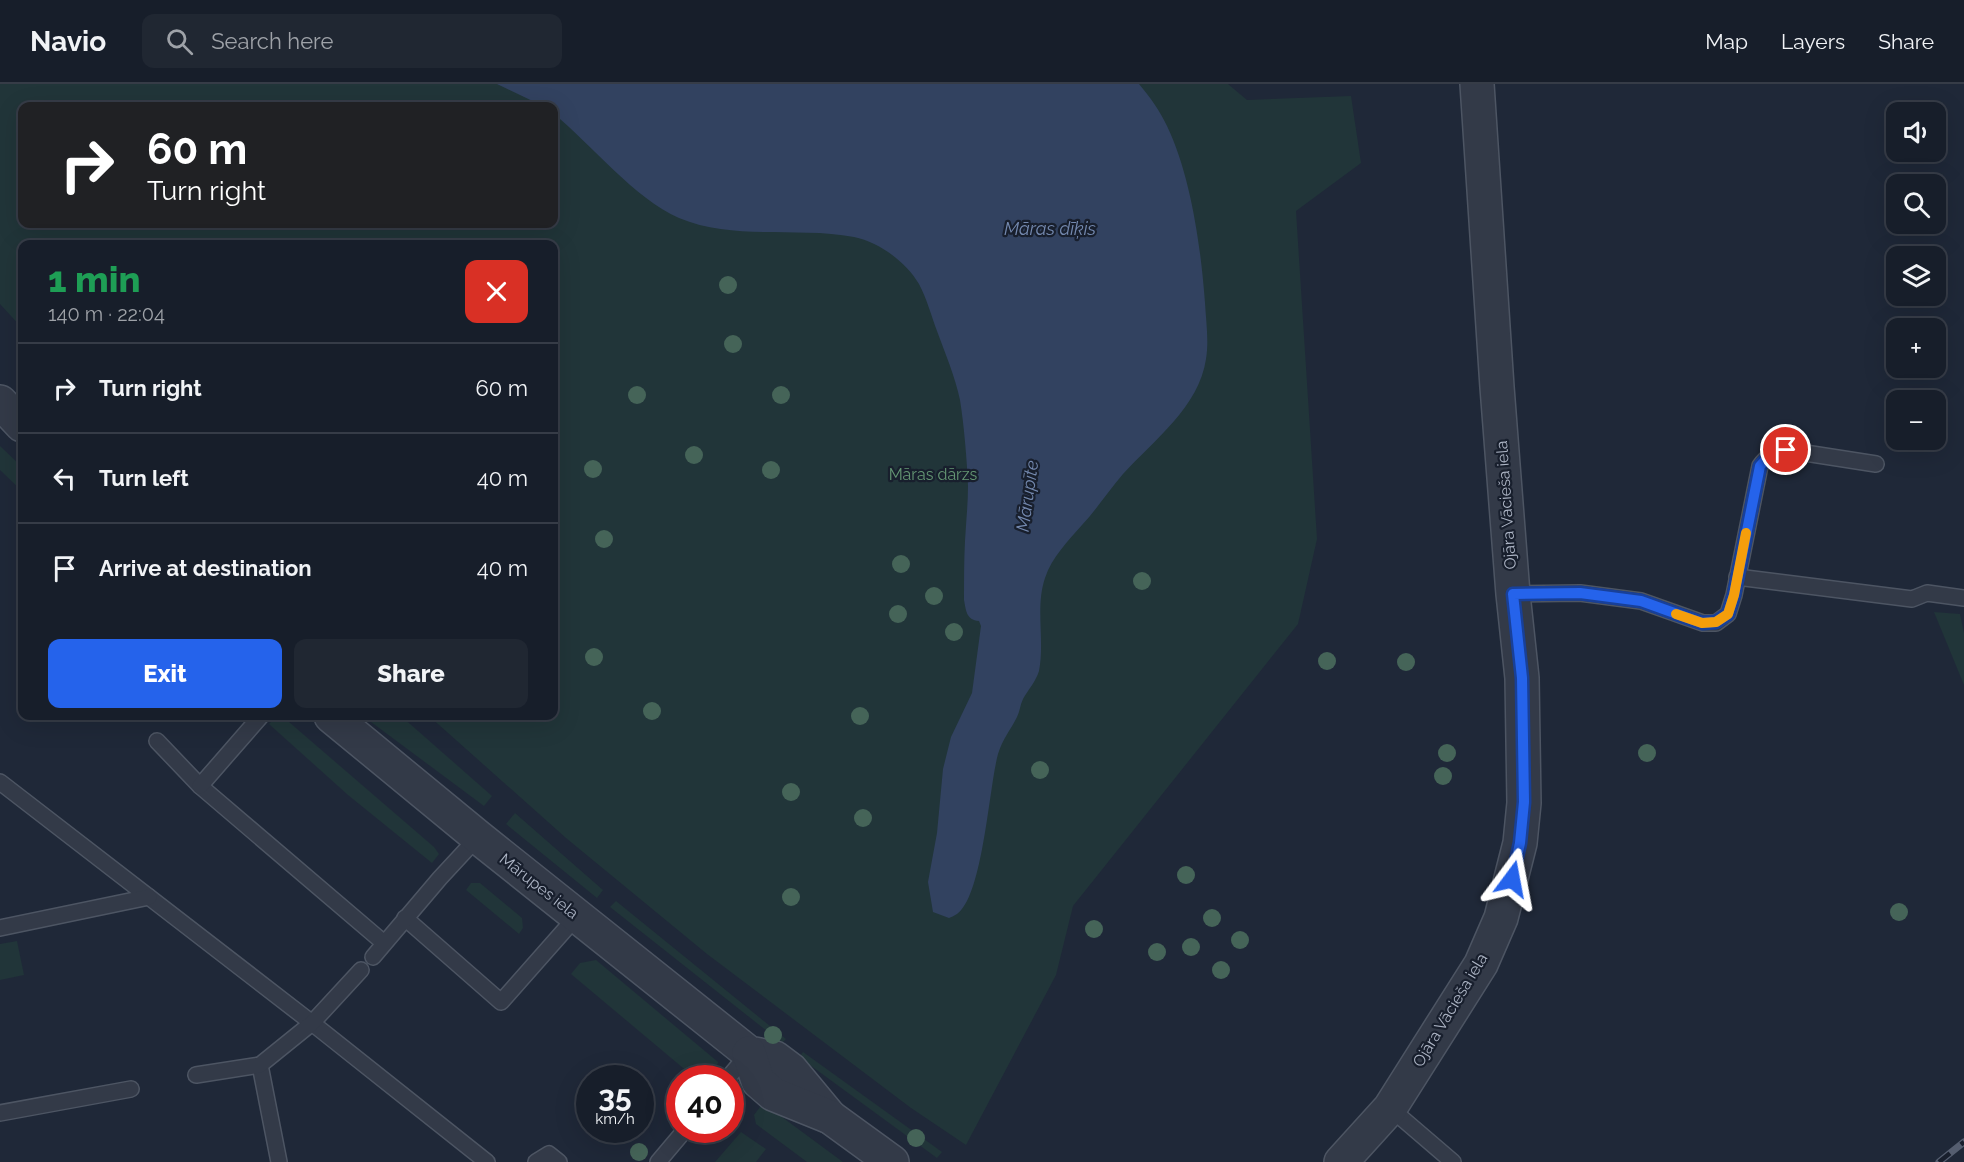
<!DOCTYPE html>
<meta charset="utf-8">
<style>
:root{--surface:#171e2a;--page:#202732;--text:#f1f3f6;--muted:#9ea2a8;--line:#363c47;--accent:#2563eb}
body{margin:0;font-family:Raleway,sans-serif;background:var(--page);color:var(--text);height:100vh;display:flex;flex-direction:column;font-size:22px;white-space:nowrap}
*{box-sizing:border-box;margin:0}
p{font-size:20px;color:var(--muted)}
.icon{flex:none;width:33px;height:33px;fill:none;stroke:currentColor;stroke-width:2;stroke-linecap:round;stroke-linejoin:round}
.map{position:relative;flex:1;overflow:hidden}
.sheet{position:absolute;left:18px;top:156px;width:540px;height:480px;display:flex;flex-direction:column;background:var(--surface);border-radius:12px;box-shadow:0 6px 24px #0002,0 0 0 2px var(--line)}
.sheet>*{flex:none}
.hud{position:absolute;left:18px;top:18px;width:540px;height:126px;border-radius:12px;box-shadow:0 6px 24px #0002,0 0 0 2px var(--line);background:#202124;color:#fff;overflow:hidden}
.tools{position:absolute;left:1886px;top:18px;display:grid;gap:12px}
.tools a{display:grid;place-items:center;width:60px;height:60px;border-radius:12px;background:var(--surface);box-shadow:0 6px 24px #0002,0 0 0 2px var(--line);font-size:30px}
.speed{position:absolute;left:576px;top:981px;display:flex;gap:12px;font-size:30px;font-weight:700;text-align:center}
.speed>*{display:grid;place-content:center;width:78px;height:78px;border-radius:50%;background:var(--surface);box-shadow:0 6px 24px #0002,0 0 0 2px var(--line);line-height:1}
.speed small{font-size:15px;font-weight:400}
.speed .limit{border:9px solid #d22;background:#fff;color:#111}
.pin{position:absolute;display:grid;place-items:center;width:51px;height:51px;color:#fff;margin:-26px;border:3px solid #fff;border-radius:50%;box-shadow:0 2px 6px #0007}
.me{position:absolute;width:66px;margin:-33px;rotate:13deg;stroke-linejoin:round;filter:drop-shadow(0 0 4px #0008)}
.turn{display:flex;align-items:center;gap:21px;height:126px;padding:0 30px;font-size:27px}
.turn .icon{width:78px;height:78px;stroke-width:2.5}
.turn b{display:block;font-size:42px;line-height:51px}
.round{display:grid;place-items:center;flex:none;width:63px;height:63px;border-radius:12px;background:var(--page)}
.summary{display:flex;align-items:center;justify-content:space-between;height:102px;padding:0 30px}
h1{font-size:36px;font-weight:800;line-height:45px;color:#1e9e55}
.action{display:flex;gap:12px;margin-top:auto;padding:12px 30px}
.action a{flex:1;height:69px;border-radius:12px;background:var(--accent);color:#fff;font-size:24px;font-weight:800;line-height:69px;text-align:center}
.action a+a{background:var(--page);color:var(--text)}
ul{padding:0;list-style:none}
li{display:flex;align-items:center;gap:18px;height:90px;padding:0 30px;border-top:2px solid var(--line)}
li div{flex:1}
li b{display:block;font-size:22px}
li em{font-style:normal}
header{display:flex;align-items:center;gap:36px;box-sizing:border-box;height:84px;padding:0 30px;background:var(--surface);border-bottom:2px solid var(--line)}
header strong{font-size:28px}
nav{display:flex;gap:33px;margin-inline-start:auto;font-size:21px}
.search{width:420px;height:54px;background:var(--page);display:flex;align-items:center;gap:15px;box-sizing:border-box;padding:0 21px;border-radius:12px;color:var(--muted);font-size:22px}
.map>svg:first-child{display:block}
.green{fill:#213539;fill-rule:evenodd}
.water{fill:#324260}
.lines{fill:none;stroke-linecap:round;stroke-linejoin:round}
.service-casing{stroke:#4d5563;stroke-width:18}
.tertiary-casing{stroke:#4d5563;stroke-width:36}
.service{stroke:#333a48;stroke-width:15}
.tertiary{stroke:#333a48;stroke-width:33}
.rail-casing{stroke:#555e70;stroke-width:7}
.rail{stroke:#181f2d;stroke-width:4.5;stroke-dasharray:14;stroke-linecap:butt}
.tree{fill:#456458}
.route-casing{stroke:#184099;stroke-width:15}
.route{stroke:#2563eb;stroke-width:10}
.slow{stroke:#f59e0b;stroke-width:10}
.labels{text-anchor:middle;dominant-baseline:central;stroke-width:4.5;stroke-linejoin:round;paint-order:stroke}
.park-label{font-size:16px;fill:#649673;stroke:#181f2d}
.street-label{font-size:16px;fill:#adb5c5;stroke:#181f2d}
.water-label{font-size:18px;font-style:italic;fill:#7489af;stroke:#181f2d}
</style>
<header>
<strong>Navio</strong>
<div class="search"><svg class="icon" aria-label="search" viewBox="0 0 24 24"><circle cx="10" cy="10" r="6"/><path d="M15 15l6 6"/></svg>Search here</div>
<nav><a>Map</a><a>Layers</a><a>Share</a></nav>
</header>
<div class="map">
<svg width="1964" height="1078" viewBox="0 0 1964 1078">
<rect width="100%" height="100%" fill="#1f2838"/>
<g class="green">
<path d="M0,0H1228L1247,16L1351,12L1361,79L1296,127L1317,455L1298,540L1073,822L1056,891L966,1061L911,1024L707,870L566,754L429,632H554V160H22V244L0,220ZM22,22H554V140H22Z"/>
<path d="M0,362L22,383V407L0,386Z"/>
<path d="M1934,528L1960,530L1964,549V601Z"/>
<path d="M277,632H282L434,763L439,770L432,779L348,711L269,640Z"/>
<path d="M363,632H401L492,712L484,722Z"/>
<path d="M515,729L603,806L597,814L506,740Z"/>
<path d="M471,799H480L522,834L523,844L519,850L466,806Z"/>
<path d="M616,817L786,955L782,959L610,823Z"/>
<path d="M17,857L24,891L0,896V860Z"/>
<path d="M596,876L718,978L715,994H695L571,890L580,879Z"/>
<path d="M803,968L942,1068L937,1074L799,973Z"/>
<path d="M763,1019L843,1078H807L756,1040L754,1031Z"/>
<path d="M741,1048L766,1065L756,1078H715Z"/>
</g>
<path class="water" d="M497,0H1139C1150,13 1160,27 1167,42C1191,92 1201,164 1205,219C1206,237 1209,257 1206,275C1199,323 1154,356 1123,390C1109,406 1097,425 1082,441C1068,457 1052,473 1045,494C1035,523 1045,557 1039,587C1036,597 1028,606 1023,615C1020,621 1020,627 1017,633C1011,645 1002,656 998,670C989,703 983,812 957,830C954,832 951,833 949,834L933,828L928,798L937,749L943,685L951,653L972,609L981,542L979,537C966,536 966,526 964,516C964,496 964,476 965,457C966,439 968,420 968,402C967,376 964,341 960,316C955,292 945,269 937,247C931,231 927,215 919,200C906,178 879,158 854,153C796,142 734,157 679,134C635,115 592,61 554,30V22H543Z"/>
<g class="lines">
<defs>
<g id="service">
<path d="M1737,493L1912,515L1927,509L1964,514"/>
<path d="M1513,510L1580,509L1641,517L1703,539H1716L1728,530L1734,511L1760,382C1767,372 1774,368 1786,366L1876,380"/>
<path d="M157,657L200,702L384,859"/>
<path d="M0,698L312,939L487,1078"/>
<path d="M200,702L261,632"/>
<path d="M405,834L501,918L577,832"/>
<path d="M0,844L149,813"/>
<path d="M373,873L440,794L478,753"/>
<path d="M260,981L279,1078"/>
<path d="M196,991L260,981L312,939L361,886"/>
<path d="M728,994L749,969"/>
<path d="M1390,1024L1453,1078"/>
<path d="M0,1029L131,1005"/>
<path d="M536,1078L549,1070L559,1078"/>
<path d="M658,1078L685,1046"/>
</g>
<g id="tertiary">
<path d="M0,318L22,341"/>
<path d="M331,632L478,753L749,969L775,974L791,986L830,1033"/>
<path d="M749,969L758,997L773,1010L830,1033L892,1078"/>
<path d="M1341,1078L1390,1024L1481,880L1501,834L1520,759L1524,719L1522,594L1513,510L1497,303L1477,0"/>
</g>
</defs>
<use href="#service" class="service-casing"/>
<use href="#tertiary" class="tertiary-casing"/>
<use href="#service" class="service"/>
<use href="#tertiary" class="tertiary"/>
<defs>
<path id="rail" d="M1939,1078L1964,1058"/>
</defs>
<use href="#rail" class="rail-casing"/>
<use href="#rail" class="rail"/>
</g>
<g class="tree">
<circle cx="728" cy="201" r="9"/>
<circle cx="733" cy="260" r="9"/>
<circle cx="637" cy="311" r="9"/>
<circle cx="781" cy="311" r="9"/>
<circle cx="694" cy="371" r="9"/>
<circle cx="593" cy="385" r="9"/>
<circle cx="771" cy="386" r="9"/>
<circle cx="604" cy="455" r="9"/>
<circle cx="901" cy="480" r="9"/>
<circle cx="1142" cy="497" r="9"/>
<circle cx="934" cy="512" r="9"/>
<circle cx="898" cy="530" r="9"/>
<circle cx="954" cy="548" r="9"/>
<circle cx="594" cy="573" r="9"/>
<circle cx="1327" cy="577" r="9"/>
<circle cx="1406" cy="578" r="9"/>
<circle cx="652" cy="627" r="9"/>
<circle cx="860" cy="632" r="9"/>
<circle cx="1447" cy="669" r="9"/>
<circle cx="1647" cy="669" r="9"/>
<circle cx="1040" cy="686" r="9"/>
<circle cx="1443" cy="692" r="9"/>
<circle cx="791" cy="708" r="9"/>
<circle cx="863" cy="734" r="9"/>
<circle cx="1186" cy="791" r="9"/>
<circle cx="791" cy="813" r="9"/>
<circle cx="1899" cy="828" r="9"/>
<circle cx="1212" cy="834" r="9"/>
<circle cx="1094" cy="845" r="9"/>
<circle cx="1240" cy="856" r="9"/>
<circle cx="1191" cy="863" r="9"/>
<circle cx="1157" cy="868" r="9"/>
<circle cx="1221" cy="886" r="9"/>
<circle cx="773" cy="951" r="9"/>
<circle cx="916" cy="1054" r="9"/>
<circle cx="639" cy="1068" r="9"/>
</g>
<g class="lines">
<defs>
<path id="route" d="M1512,795L1520,759L1524,718L1522,594L1513,510L1580,509L1641,517L1702,539L1716,538L1728,530L1734,511L1760,382L1770,371L1786,366"/>
</defs>
<use href="#route" class="route-casing"/>
<use href="#route" class="route"/>
<path class="slow" d="M1676,530L1702,539L1716,538L1728,530L1734,511L1746,449"/>
</g>
<g class="labels">
<g class="park-label">
<text x="933" y="390">Māras dārzs</text>
</g>
<g class="street-label">
<text transform="translate(1506 421) rotate(-94)">Ojāra Vācieša iela</text>
<text transform="translate(539 802) rotate(38)">Mārupes iela</text>
<text transform="translate(1450 926) rotate(-59)">Ojāra Vācieša iela</text>
</g>
<g class="water-label">
<text x="1050" y="144">Māras dīķis</text>
<text transform="translate(1027 412) rotate(-82)">Mārupīte</text>
</g>
</g>
</svg>
<div class="tools">
<a><svg class="icon" aria-label="sound" viewBox="0 0 24 24"><path d="M4 9h4l5-4v14l-5-4H4zM17 9q2 3 0 6"/></svg></a>
<a><svg class="icon" aria-label="search" viewBox="0 0 24 24"><circle cx="10" cy="10" r="6"/><path d="M15 15l6 6"/></svg></a>
<a><svg class="icon" aria-label="layers" viewBox="0 0 24 24"><path d="M12 4l9 5-9 5-9-5zM3 14l9 5 9-5"/></svg></a>
<a>+</a>
<a>−</a>
</div>
<div class="speed"><div>35<small>km/h</small></div><div class="limit">40</div></div>
<div class="pin" style="left:1786px;top:366px;background:#d93025"><svg class="icon" aria-label="arrive" viewBox="0 0 24 24"><path d="M6 21V4h12l-3 4 3 4H6"/></svg></div>
<svg class="me" style="left:1512px;top:795px" viewBox="-20 -20 40 40"><path d="M0-17L14 15 0 8-14 15z" fill="#2563eb" stroke="#fff" stroke-width="4"/></svg>
<div class="hud">
<div class="turn"><svg class="icon" aria-label="right" viewBox="0 0 24 24"><path d="M7 20v-9h11M14 6l5 5-5 5"/></svg><div><b>60 m</b>Turn right</div></div>
</div>
<section class="sheet">
<div class="summary"><div><h1>1 min</h1><p>140 m · 22:04</p></div><a class="round" style="background:#d93025;color:#fff"><svg class="icon" aria-label="close" viewBox="0 0 24 24"><path d="M6 6l12 12M18 6L6 18"/></svg></a></div>
<ul>
<li><svg class="icon" aria-label="right" viewBox="0 0 24 24"><path d="M7 20v-9h11M14 6l5 5-5 5"/></svg><div><b>Turn right</b></div><em>60 m</em></li>
<li><svg class="icon" aria-label="left" viewBox="0 0 24 24"><path d="M17 20v-9H6M10 6l-5 5 5 5"/></svg><div><b>Turn left</b></div><em>40 m</em></li>
<li><svg class="icon" aria-label="arrive" viewBox="0 0 24 24"><path d="M6 21V4h12l-3 4 3 4H6"/></svg><div><b>Arrive at destination</b></div><em>40 m</em></li>
</ul>
<div class="action"><a>Exit</a><a>Share</a></div>
</section>
</div>
